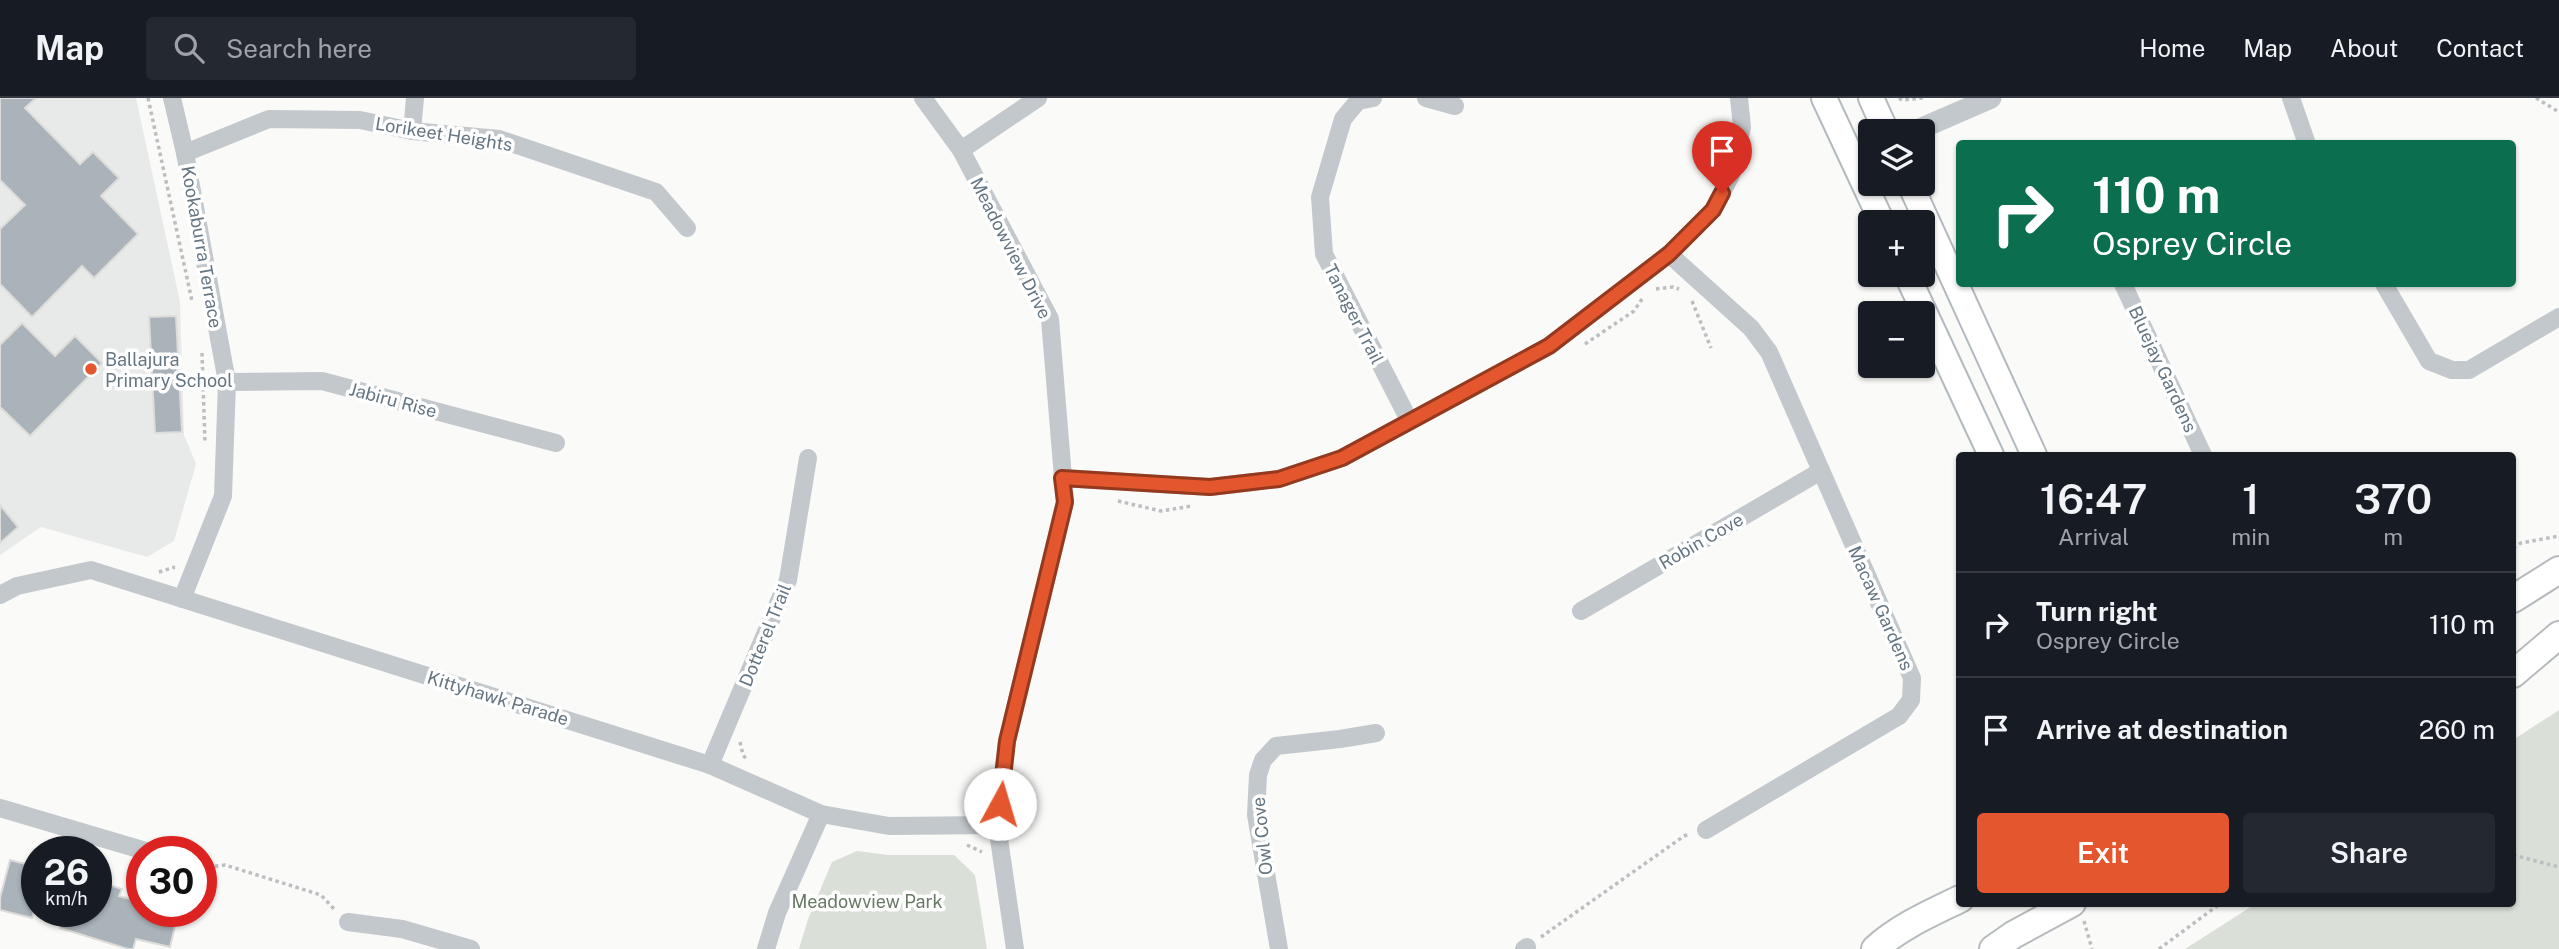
<!DOCTYPE html>
<meta charset="utf-8">
<style>
:root{--surface:#171b24;--page:#242831;--text:#f1f3f6;--muted:#9ea1a6;--line:#363941;--accent:#e4572e}
body{margin:0;font-family:"Public Sans",sans-serif;background:var(--page);color:var(--text);height:100vh;display:flex;flex-direction:column;font-size:26px;white-space:nowrap}
*{box-sizing:border-box;margin:0}
p{font-size:23px;color:var(--muted)}
.icon{flex:none;width:38px;height:38px;fill:none;stroke:currentColor;stroke-width:2;stroke-linecap:round;stroke-linejoin:round}
.map{position:relative;flex:1;overflow:hidden}
.drawer{position:absolute;left:1956px;top:354px;width:560px;height:455px;display:flex;flex-direction:column;background:var(--surface);border-radius:7px;box-shadow:0 2px 5px #0004}
.drawer>*{flex:none}
.top-card{position:absolute;left:1956px;top:42px;width:560px;height:147px;border-radius:7px;box-shadow:0 2px 5px #0004;background:#0b6e4f;color:#fff;overflow:hidden}
.controls{position:absolute;left:1858px;top:21px;display:grid;gap:14px}
.controls a{display:grid;place-items:center;width:77px;height:77px;border-radius:7px;background:var(--surface);box-shadow:0 2px 5px #0004;font-size:35px}
.speed{position:absolute;left:21px;top:738px;display:flex;gap:14px;font-size:35px;font-weight:700;text-align:center}
.speed>*{display:grid;place-content:center;width:91px;height:91px;border-radius:50%;background:var(--surface);box-shadow:0 2px 5px #0004;line-height:1}
.speed small{font-size:18px;font-weight:400}
.speed .limit{border:10px solid #d22;background:#fff;color:#111}
.pin{position:absolute;display:grid;place-items:center;width:60px;height:60px;color:#fff;margin:-72px -30px;border-radius:50% 50% 50% 0;rotate:-45deg;box-shadow:0 0 7px #0007}
.pin .icon{rotate:45deg}
.me{position:absolute;width:77px;margin:-38px;rotate:6deg;stroke-linejoin:round;filter:drop-shadow(0 0 5px #0008)}
.turn{display:flex;align-items:center;gap:24px;height:147px;padding:0 21px;font-size:32px}
.turn .icon{width:91px;height:91px;stroke-width:2.5}
.turn b{display:block;font-size:49px;line-height:60px}
.eta{display:flex;justify-content:space-evenly;align-items:center;height:119px;text-align:center}
.eta b{font-size:42px;font-weight:600;line-height:49px}
.action{display:flex;gap:14px;margin-top:auto;padding:14px 21px}
.action a{flex:1;height:80px;border-radius:7px;background:var(--accent);color:#fff;font-size:28px;font-weight:600;line-height:80px;text-align:center}
.action a+a{background:var(--page);color:var(--text)}
ul{padding:0;list-style:none}
li{display:flex;align-items:center;gap:21px;height:105px;padding:0 21px;border-top:2px solid var(--line)}
li div{flex:1}
li b{display:block;font-size:26px}
li em{font-style:normal}
header{display:flex;align-items:center;gap:42px;box-sizing:border-box;height:98px;padding:0 35px;background:var(--surface);border-bottom:2px solid var(--line)}
header strong{font-size:33px}
nav{display:flex;gap:38px;margin-inline-start:auto;font-size:24px}
.search{width:490px;height:63px;background:var(--page);display:flex;align-items:center;gap:18px;box-sizing:border-box;padding:0 24px;border-radius:7px;color:var(--muted);font-size:26px}
.map>svg:first-child{display:block}
.built{fill:#e8e9e9}
.green{fill:#dadfd7}
.building{fill:#aab3b9;stroke:#dcdcda;stroke-width:2}
.lines{fill:none;stroke-linecap:round;stroke-linejoin:round}
.secondary-casing{stroke:#b3babf;stroke-width:28}
.primary-casing{stroke:#b5babe;stroke-width:30}
.path{stroke:#bbbfc2;stroke-width:3.5;stroke-dasharray:3.5 3.5;stroke-linecap:butt}
.minor{stroke:#c3c8cc;stroke-width:18}
.tertiary{stroke:#c3c8cc;stroke-width:21}
.secondary{stroke:#fff;stroke-width:24}
.primary{stroke:#fff;stroke-width:26}
.route-casing{stroke:#94391e;stroke-width:18}
.route{stroke:#e4572e;stroke-width:12}
.poi-dot{fill:#e4572e;stroke:#fff;stroke-width:2.5}
.labels{text-anchor:middle;dominant-baseline:central;stroke-width:7;stroke-linejoin:round;paint-order:stroke}
.street-label{font-size:18px;fill:#657683;stroke:#fff}
.poi-label{font-size:18px;fill:#657683;stroke:#fff;text-anchor:start}
.park-label{font-size:18px;fill:#687a64;stroke:#fff}
</style>
<header>
<strong>Map</strong>
<div class="search"><svg class="icon" aria-label="search" viewBox="0 0 24 24"><circle cx="10" cy="10" r="6"/><path d="M15 15l6 6"/></svg>Search here</div>
<nav><a>Home</a><a>Map</a><a>About</a><a>Contact</a></nav>
</header>
<div class="map">
<svg width="2559" height="851" viewBox="0 0 2559 851">
<rect width="100%" height="100%" fill="#fafaf8"/>
<path class="built" d="M0,0H136L180,204L184,337L196,366L174,443L147,459L41,429L0,457Z"/>
<g class="green">
<path d="M2559,612V851H2185L2257,805H2513V642Z"/>
<path d="M857,753L888,757H954L975,777L987,851H799L808,821L832,764Z"/>
</g>
<g class="building">
<path d="M0,0H36L25,10L80,66L93,54L119,80L101,98L138,136L94,180L82,168L32,219L0,186V131L25,107L0,82Z"/>
<path d="M176,218L182,334L155,335L149,219Z"/>
<path d="M22,225L55,258L75,238L102,265L30,338L0,309V247Z"/>
<path d="M0,407L18,429L0,445Z"/>
<path d="M10,762L37,769V801L32,820L0,812V800Z"/>
<path d="M100,784L122,791L119,798L142,804V814L177,820L170,849L136,841L133,851H128L60,830L65,814H96V793Z"/>
</g>
<g class="lines">
<defs>
<g id="secondary">
<path d="M1824,0L1882,124"/>
<path d="M1871,0L1886,33"/>
<path d="M1910,86L2034,357"/>
<path d="M1907,177L1991,357"/>
</g>
<g id="primary">
<path d="M2513,501L2559,472"/>
<path d="M2513,576L2559,537"/>
<path d="M1875,851C1899,829 1931,815 1960,801"/>
<path d="M1993,851L2013,837L2072,805"/>
</g>
</defs>
<use href="#secondary" class="secondary-casing"/>
<use href="#primary" class="primary-casing"/>
<g class="path">
<path d="M148,0L192,203"/>
<path d="M1899,0L1902,2L1923,0"/>
<path d="M2536,0L2559,14"/>
<path d="M1923,66L1929,51L1934,48"/>
<path d="M1656,191L1673,189L1679,191"/>
<path d="M1692,203L1711,250"/>
<path d="M1585,246L1634,213L1642,201"/>
<path d="M202,255L205,345"/>
<path d="M1118,403L1161,413L1192,408"/>
<path d="M2513,450L2521,445L2559,438"/>
<path d="M159,474L175,469"/>
<path d="M740,644L743,657L747,662"/>
<path d="M967,747L982,754"/>
<path d="M2513,757L2559,769"/>
<path d="M201,770L225,767L321,797L335,812"/>
<path d="M2084,823L2092,851"/>
<path d="M1541,839L1684,738L1690,736"/>
<path d="M2159,851L2221,805"/>
</g>
<g class="minor">
<path d="M172,0L185,55L227,284L223,398L182,501"/>
<path d="M923,0L961,52L1050,221L1065,404L1007,643L997,727L1015,851"/>
<path d="M1373,0L1358,3L1343,21L1320,99L1324,156L1409,322"/>
<path d="M1426,0L1455,8"/>
<path d="M2291,0L2307,46"/>
<path d="M412,33L415,0"/>
<path d="M961,52L1038,0"/>
<path d="M185,55L269,21L360,22L412,33L499,41L656,94L687,130"/>
<path d="M1669,156L1751,230L1769,254L1912,580L1911,602L1899,618L1706,732"/>
<path d="M2123,186L2203,357"/>
<path d="M2384,186L2429,263L2452,272H2469L2559,219"/>
<path d="M227,284L322,283L556,345"/>
<path d="M1062,380L1210,389L1279,381L1342,360L1549,248L1669,156L1713,112L1731,77L1742,29L1739,0"/>
<path d="M0,497L17,488L91,472L710,667L821,716L889,728L997,727"/>
<path d="M1581,513L1821,373"/>
<path d="M710,667L788,482L808,360"/>
<path d="M0,710L149,754"/>
<path d="M348,824L402,831L471,851"/>
<path d="M766,851L777,815L821,716"/>
<path d="M1279,851L1256,717L1258,677L1263,662L1276,648L1340,641L1376,635"/>
<path d="M1524,851L1527,849"/>
</g>
<g class="tertiary">
<path d="M1915,33L1991,0"/>
<path d="M1853,61L1871,53"/>
</g>
<use href="#secondary" class="secondary"/>
<use href="#primary" class="primary"/>
</g>
<g class="lines">
<defs>
<path id="route" d="M1000,706L1007,643L1065,404L1062,380L1210,389L1279,381L1342,360L1549,248L1669,156L1713,112L1722,95"/>
</defs>
<use href="#route" class="route-casing"/>
<use href="#route" class="route"/>
</g>
<circle class="poi-dot" cx="91" cy="271" r="7"/>
<g class="labels">
<g class="street-label">
<text transform="translate(444 36) rotate(9)">Lorikeet Heights</text>
<text transform="translate(202 149) rotate(80)">Kookaburra Terrace</text>
<text transform="translate(1011 150) rotate(63)">Meadowview Drive</text>
<text transform="translate(1354 216) rotate(63)">Tanager Trail</text>
<text transform="translate(2163 271) rotate(65)">Bluejay Gardens</text>
<text transform="translate(393 302) rotate(15)">Jabiru Rise</text>
<text transform="translate(1701 443) rotate(-30)">Robin Cove</text>
<text transform="translate(1881 510) rotate(66)">Macaw Gardens</text>
<text transform="translate(765 537) rotate(-68)">Dotterel Trail</text>
<text transform="translate(498 600) rotate(17)">Kittyhawk Parade</text>
<text transform="translate(1262 738) rotate(-96)">Owl Cove</text>
</g>
<g class="poi-label">
<text x="105" y="261">Ballajura<tspan x="105" dy="21">Primary School</tspan></text>
</g>
<g class="park-label">
<text x="867" y="803">Meadowview Park</text>
</g>
</g>
</svg>
<div class="controls">
<a><svg class="icon" aria-label="layers" viewBox="0 0 24 24"><path d="M12 4l9 5-9 5-9-5zM3 14l9 5 9-5"/></svg></a>
<a>+</a>
<a>−</a>
</div>
<div class="speed"><div>26<small>km/h</small></div><div class="limit">30</div></div>
<div class="pin" style="left:1722px;top:95px;background:#d93025"><svg class="icon" aria-label="arrive" viewBox="0 0 24 24"><path d="M6 21V4h12l-3 4 3 4H6"/></svg></div>
<svg class="me" style="left:1000px;top:706px" viewBox="-20 -20 40 40"><circle r="19" fill="#fff"/><path d="M0-13L10 11 0 6-10 11z" fill="#e4572e"/></svg>
<div class="top-card">
<div class="turn"><svg class="icon" aria-label="right" viewBox="0 0 24 24"><path d="M7 20v-9h11M14 6l5 5-5 5"/></svg><div><b>110 m</b>Osprey Circle</div></div>
</div>
<section class="drawer">
<div class="eta">
<div><b>16:47</b><p>Arrival</p></div>
<div><b>1</b><p>min</p></div>
<div><b>370</b><p>m</p></div>
</div>
<ul>
<li><svg class="icon" aria-label="right" viewBox="0 0 24 24"><path d="M7 20v-9h11M14 6l5 5-5 5"/></svg><div><b>Turn right</b><p>Osprey Circle</p></div><em>110 m</em></li>
<li><svg class="icon" aria-label="arrive" viewBox="0 0 24 24"><path d="M6 21V4h12l-3 4 3 4H6"/></svg><div><b>Arrive at destination</b></div><em>260 m</em></li>
</ul>
<div class="action"><a>Exit</a><a>Share</a></div>
</section>
</div>
